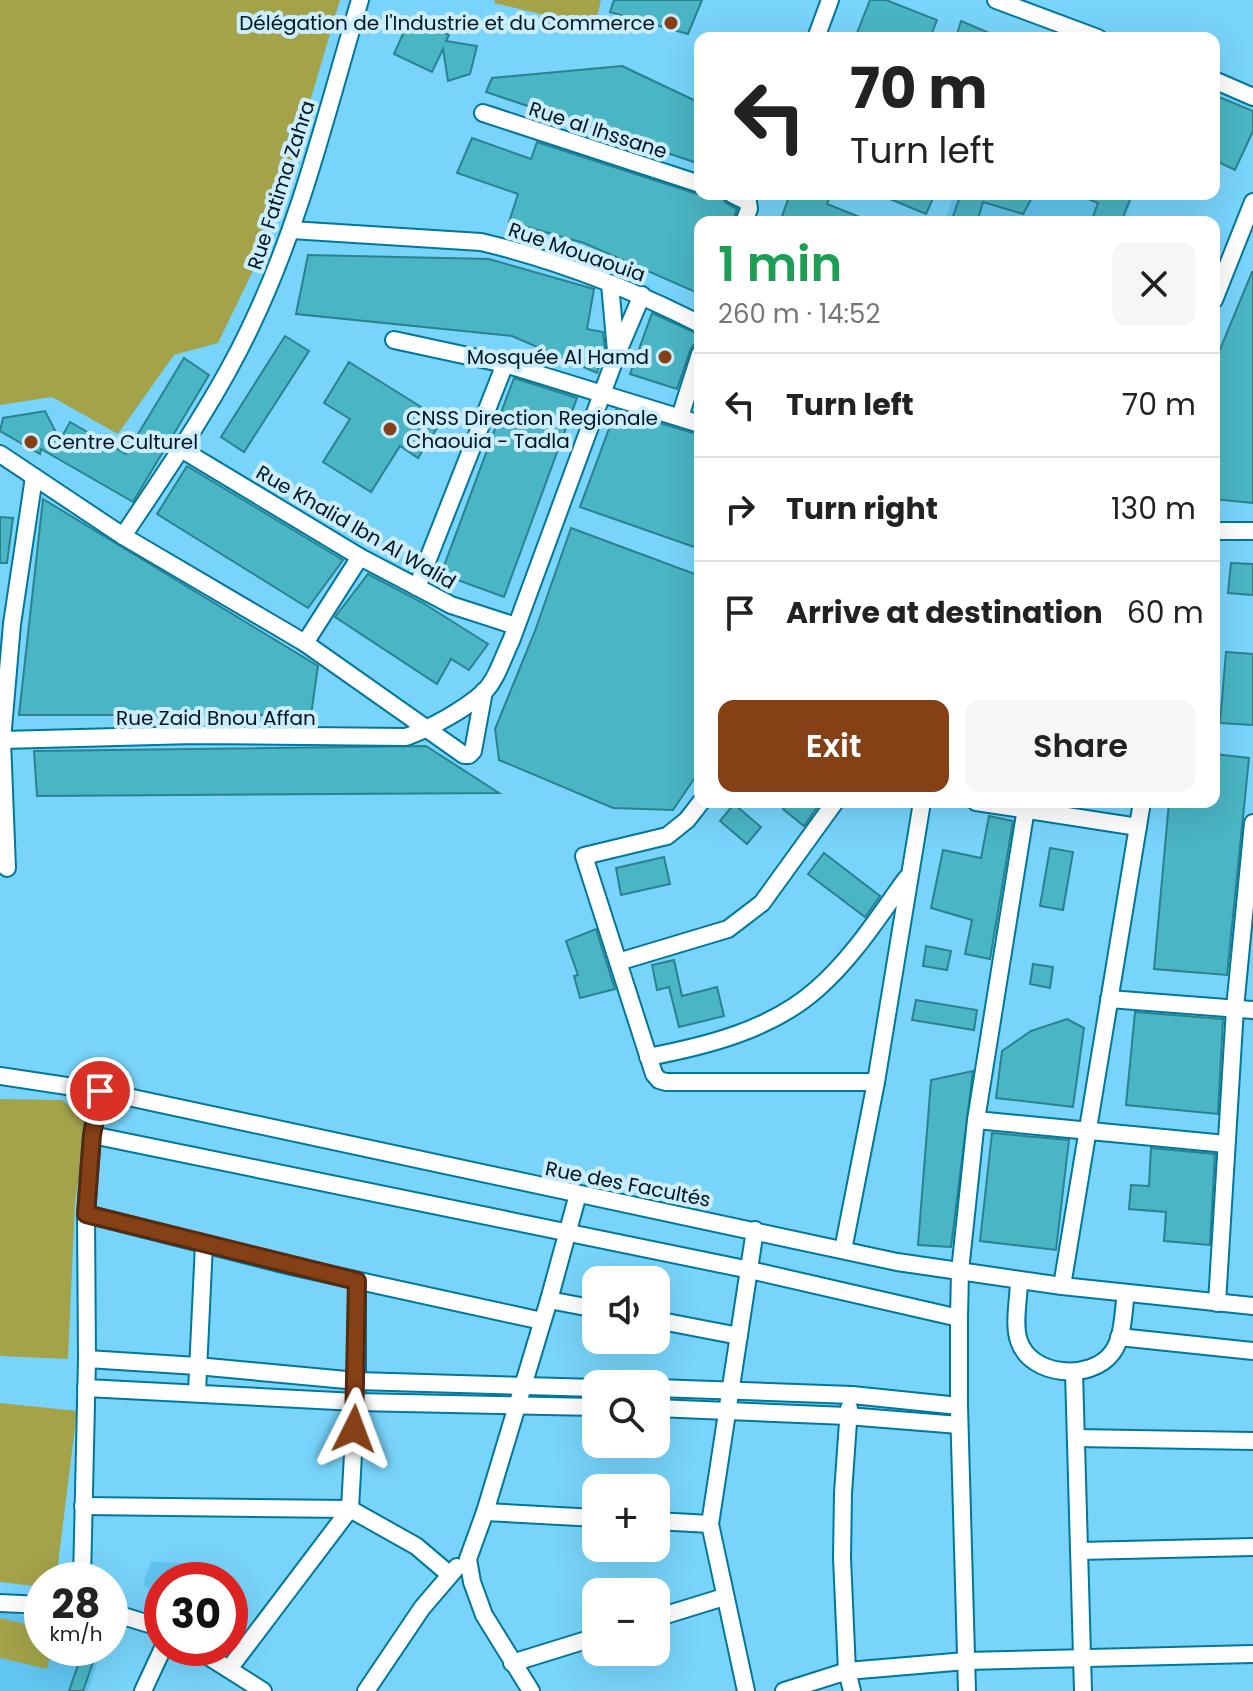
<!DOCTYPE html>
<meta charset="utf-8">
<style>
:root{--surface:#fff;--page:#f6f6f6;--text:#222;--muted:#767676;--line:#e0e0e0;--accent:#854016}
body{margin:0;font-family:Poppins,sans-serif;background:var(--page);color:var(--text);height:100vh;display:flex;flex-direction:column;font-size:30px;white-space:nowrap}
*{box-sizing:border-box;margin:0}
p{font-size:26px;color:var(--muted)}
.icon{flex:none;width:44px;height:44px;fill:none;stroke:currentColor;stroke-width:2;stroke-linecap:round;stroke-linejoin:round}
.map{position:relative;flex:1;overflow:hidden}
.details{position:absolute;left:694px;top:216px;width:526px;height:592px;display:flex;flex-direction:column;background:var(--surface);border-radius:16px;box-shadow:0 8px 32px #0002}
.details>*{flex:none}
.hud{position:absolute;left:694px;top:32px;width:526px;height:168px;border-radius:16px;box-shadow:0 8px 32px #0002;background:#fff;color:var(--text);overflow:hidden}
.fabs{position:absolute;left:582px;top:1266px;display:grid;gap:16px}
.fabs a{display:grid;place-items:center;width:88px;height:88px;border-radius:16px;background:var(--surface);box-shadow:0 8px 32px #0002;font-size:40px}
.speed{position:absolute;left:24px;top:1562px;display:flex;gap:16px;font-size:40px;font-weight:700;text-align:center}
.speed>*{display:grid;place-content:center;width:104px;height:104px;border-radius:50%;background:var(--surface);box-shadow:0 8px 32px #0002;line-height:1}
.speed small{font-size:20px;font-weight:400}
.speed .limit{border:12px solid #d22;background:#fff;color:#111}
.pin{position:absolute;display:grid;place-items:center;width:68px;height:68px;color:#fff;margin:-34px;border:4px solid #fff;border-radius:50%;box-shadow:0 2px 8px #0007}
.me{position:absolute;width:88px;margin:-44px;rotate:3deg;stroke-linejoin:round;filter:drop-shadow(0 0 6px #0008)}
.turn{display:flex;align-items:center;gap:28px;height:168px;padding:0 24px;font-size:36px}
.turn .icon{width:104px;height:104px;stroke-width:2.5}
.turn b{display:block;font-size:56px;line-height:68px}
.round{display:grid;place-items:center;flex:none;width:84px;height:84px;border-radius:16px;background:var(--page)}
.overview{display:flex;align-items:center;justify-content:space-between;height:136px;padding:0 24px}
h1{font-size:48px;font-weight:600;line-height:60px;color:#1e9e55}
.button{display:flex;gap:16px;margin-top:auto;padding:16px 24px}
.button a{flex:1;height:92px;border-radius:16px;background:var(--accent);color:#fff;font-size:32px;font-weight:600;line-height:92px;text-align:center}
.button a+a{background:var(--page);color:var(--text)}
ul{padding:0;list-style:none}
li{display:flex;align-items:center;gap:24px;height:104px;padding:0 24px;border-top:2px solid var(--line)}
li div{flex:1}
li b{display:block;font-size:30px}
li em{font-style:normal}
.map>svg:first-child{display:block}
.built{fill:#61c6f1}
.green{fill:#a4a34a}
.building{fill:#4ab5c4;stroke:#2a828e;stroke-width:2}
.lines{fill:none;stroke-linecap:round;stroke-linejoin:round}
.minor-casing{stroke:#00779b;stroke-width:20}
.minor{stroke:#fff;stroke-width:16}
.route-casing{stroke:#562a0e;stroke-width:20}
.route{stroke:#854016;stroke-width:14}
.poi-dot{fill:#854016;stroke:#cbedfd;stroke-width:3}
.labels{text-anchor:middle;dominant-baseline:central;stroke-width:8;stroke-linejoin:round;paint-order:stroke}
.poi-label{font-size:20px;fill:#001722;stroke:#cbedfd;text-anchor:end}
.street-label{font-size:20px;fill:#001722;stroke:#cbedfd}
</style>
<div class="map">
<svg width="1253" height="1691" viewBox="0 0 1253 1691">
<rect width="100%" height="100%" fill="#78d4fb"/>
<g class="built">
<path d="M954,194H1135L1124,222H945Z"/>
<path d="M151,1562L194,1563L215,1578L162,1580V1595L144,1586L145,1577Z"/>
<path d="M0,1609L42,1622V1648H102L88,1691H0Z"/>
</g>
<g class="green">
<path d="M0,0H340L271,234L218,343L174,355L118,434L52,397L0,405Z"/>
<path d="M495,0H601L595,27L494,3Z"/>
<path d="M0,1099L62,1100L87,1122L75,1203L68,1359L0,1356Z"/>
<path d="M0,1403L77,1411L56,1580H42V1587L0,1582Z"/>
<path d="M0,1618L42,1628V1648H52L47,1669L0,1658Z"/>
</g>
<g class="building">
<path d="M614,0H702L688,34L610,12Z"/>
<path d="M870,0H886L937,20L930,38H855Z"/>
<path d="M410,18L449,35L446,41L477,46L470,74L448,81L443,49L432,72L394,54Z"/>
<path d="M961,21L1001,38H956Z"/>
<path d="M622,66L700,103V164L486,92L492,78Z"/>
<path d="M1214,95L1253,111V131L1235,170L1214,160L1218,146L1214,138Z"/>
<path d="M472,138L531,159L537,142L697,194H711L722,197L726,203L737,209L733,222H700V294L584,243L509,222L518,194L457,173Z"/>
<path d="M790,194H831L827,204L872,222H780Z"/>
<path d="M878,194H935L926,214Z"/>
<path d="M961,194H1034L1023,214L983,202L977,222H951Z"/>
<path d="M1077,194H1123L1131,197L1121,222H1091L1098,203Z"/>
<path d="M308,255L489,259L594,289L587,329L603,332L605,349L597,373L512,336L296,314Z"/>
<path d="M1252,272H1253V503L1214,499V364Z"/>
<path d="M652,313L700,335V343L693,345L690,351L677,389L630,374Z"/>
<path d="M285,336L309,351L244,452L221,437Z"/>
<path d="M184,358L209,375L133,502L41,449L40,454L0,431L3,418L45,411L60,440L70,422L126,454Z"/>
<path d="M349,362L442,420L418,458L400,446L371,492L323,462L350,419L324,403Z"/>
<path d="M514,378L577,398L504,597L441,574Z"/>
<path d="M616,410L700,435V549L580,507Z"/>
<path d="M187,466L343,560L308,608L157,514Z"/>
<path d="M43,499L318,666L311,715H19Z"/>
<path d="M0,517L13,518L7,563H0Z"/>
<path d="M571,528L700,576V770L673,810L613,808L499,760L495,729L535,631Z"/>
<path d="M1231,563L1253,564V595L1228,593Z"/>
<path d="M368,574L423,603L488,644L469,670L451,659L437,684L335,617Z"/>
<path d="M1226,652L1253,654V725L1220,723Z"/>
<path d="M426,746L499,793L37,796L34,751Z"/>
<path d="M1214,754L1249,758L1227,975L1154,969L1169,802H1214Z"/>
<path d="M789,802H821L804,826L783,809Z"/>
<path d="M734,804L761,827L747,844L720,821Z"/>
<path d="M989,816L1013,821L990,959L965,954L972,920L931,908L943,850L981,858Z"/>
<path d="M1050,848L1073,852L1063,910L1040,906Z"/>
<path d="M824,853L880,896L865,917L808,874Z"/>
<path d="M664,857L670,884L621,895L616,868Z"/>
<path d="M596,929L615,989L580,998L574,976L578,975L566,941Z"/>
<path d="M926,946L951,951L947,970L923,966Z"/>
<path d="M674,960L682,996L717,987L724,1016L679,1027L669,987L657,990L652,965Z"/>
<path d="M1033,964L1053,967L1050,988L1030,984Z"/>
<path d="M916,1000L977,1010L974,1030L912,1020Z"/>
<path d="M1135,1012L1223,1019L1218,1114L1126,1105Z"/>
<path d="M1067,1019L1084,1028L1073,1107L996,1098L1002,1051L1031,1031Z"/>
<path d="M973,1071L951,1247L918,1245L931,1080Z"/>
<path d="M992,1133L1069,1140L1056,1250L980,1241Z"/>
<path d="M1151,1148L1215,1154L1210,1245L1164,1241L1166,1212L1129,1209L1131,1185L1149,1186Z"/>
<path d="M84,1648H98L83,1691H69Z"/>
</g>
<g class="lines">
<defs>
<g id="minor">
<path d="M996,0L1098,38"/>
<path d="M816,38L830,0"/>
<path d="M1214,80L1253,97"/>
<path d="M483,113L700,184"/>
<path d="M732,194L748,202L749,209L744,222"/>
<path d="M291,230L481,242C557,260 631,289 700,324"/>
<path d="M610,284L616,351"/>
<path d="M1214,300L1253,202"/>
<path d="M394,340L505,364L700,424"/>
<path d="M680,417L700,354"/>
<path d="M181,449L360,557L417,587L451,605L516,626"/>
<path d="M0,454L123,536C167,470 216,400 250,328C300,225 327,110 360,0"/>
<path d="M1214,531H1253"/>
<path d="M123,536L305,643L464,755H469L473,751L484,691"/>
<path d="M417,587L505,364"/>
<path d="M305,643L360,557"/>
<path d="M2,740L194,735L406,737C431,728 464,710 484,692C497,679 503,657 511,641L616,356L642,295"/>
<path d="M701,802L687,820L667,836L584,856L654,1074L659,1080L666,1082H876"/>
<path d="M976,802L1138,827"/>
<path d="M7,868L2,740L12,624L34,477"/>
<path d="M618,962L728,929L762,903L835,802"/>
<path d="M1109,999L1253,1010"/>
<path d="M648,1057C706,1046 771,1030 817,989C852,959 879,916 906,879"/>
<path d="M0,1076L100,1091L897,1262L1062,1286L1253,1306"/>
<path d="M976,1120L1027,802"/>
<path d="M92,1135L750,1270L959,1318"/>
<path d="M86,1214L291,1266L542,1321"/>
<path d="M843,1250L876,1082L922,802"/>
<path d="M1019,1280C1019,1298 1013,1324 1019,1341C1031,1377 1091,1381 1112,1353C1124,1337 1123,1311 1126,1293"/>
<path d="M1062,1286L1142,802"/>
<path d="M549,1300L596,1309"/>
<path d="M1217,1303L1235,1008L1253,823"/>
<path d="M656,1320L739,1336"/>
<path d="M1119,1337L1253,1351"/>
<path d="M87,1359L197,1366L357,1381L596,1388"/>
<path d="M1074,1372L1083,1691"/>
<path d="M86,1388L356,1402L596,1407"/>
<path d="M656,1388L852,1395L959,1406"/>
<path d="M197,1392L204,1244"/>
<path d="M656,1408L847,1416L959,1425"/>
<path d="M849,1408L843,1493L842,1558L847,1671L852,1691"/>
<path d="M1076,1438L1253,1441"/>
<path d="M83,1506L350,1509L416,1546L449,1574"/>
<path d="M485,1512L596,1518"/>
<path d="M656,1521L710,1524"/>
<path d="M1079,1551L1253,1547"/>
<path d="M82,1580L87,1359L86,1214L92,1135L100,1091"/>
<path d="M0,1603L42,1605"/>
<path d="M110,1612L162,1628"/>
<path d="M656,1618L724,1597"/>
<path d="M195,1648L263,1691"/>
<path d="M512,1663L596,1637"/>
<path d="M229,1669L350,1509L357,1381V1281"/>
<path d="M143,1691L163,1648"/>
<path d="M366,1691L422,1608L457,1567"/>
<path d="M531,1691L484,1615L472,1582L468,1559L485,1512L549,1300L578,1194"/>
<path d="M746,1691L710,1524L755,1230"/>
<path d="M784,1691L847,1671L966,1661L1253,1654"/>
<path d="M967,1691L959,1406V1318L960,1271L976,1120L1226,1144"/>
</g>
</defs>
<use href="#minor" class="minor-casing"/>
<use href="#minor" class="minor"/>
</g>
<g class="lines">
<defs>
<path id="route" d="M100,1091L92,1135L86,1214L357,1281L354,1429"/>
</defs>
<use href="#route" class="route-casing"/>
<use href="#route" class="route"/>
</g>
<g class="poi-dot">
<circle cx="671" cy="23" r="8"/>
<circle cx="665" cy="357" r="8"/>
<circle cx="390" cy="429" r="8"/>
<circle cx="31" cy="442" r="8"/>
</g>
<g class="labels">
<g class="poi-label">
<text x="655" y="23">Délégation de l'Industrie et du Commerce</text>
<text x="649" y="357">Mosquée Al Hamd</text>
<text x="406" y="418" text-anchor="start">CNSS Direction Regionale<tspan x="406" dy="23">Chaouia - Tadla</tspan></text>
<text x="47" y="442" text-anchor="start">Centre Culturel</text>
</g>
<g class="street-label">
<text transform="translate(598 130) rotate(18)">Rue al Ihssane</text>
<text transform="translate(281 185) rotate(-72)">Rue Fatima Zahra</text>
<text transform="translate(577 252) rotate(19)">Rue Mouaouia</text>
<text transform="translate(356 527) rotate(30)">Rue Khalid Ibn Al Walid</text>
<text x="216" y="718">Rue Zaid Bnou Affan</text>
<text transform="translate(628 1184) rotate(11)">Rue des Facultés</text>
</g>
</g>
</svg>
<div class="fabs">
<a><svg class="icon" aria-label="sound" viewBox="0 0 24 24"><path d="M4 9h4l5-4v14l-5-4H4zM17 9q2 3 0 6"/></svg></a>
<a><svg class="icon" aria-label="search" viewBox="0 0 24 24"><circle cx="10" cy="10" r="6"/><path d="M15 15l6 6"/></svg></a>
<a>+</a>
<a>−</a>
</div>
<div class="speed"><div>28<small>km/h</small></div><div class="limit">30</div></div>
<div class="pin" style="left:100px;top:1091px;background:#d93025"><svg class="icon" aria-label="arrive" viewBox="0 0 24 24"><path d="M6 21V4h12l-3 4 3 4H6"/></svg></div>
<svg class="me" style="left:354px;top:1429px" viewBox="-20 -20 40 40"><path d="M0-17L14 15 0 8-14 15z" fill="#854016" stroke="#fff" stroke-width="4"/></svg>
<div class="hud">
<div class="turn"><svg class="icon" aria-label="left" viewBox="0 0 24 24"><path d="M17 20v-9H6M10 6l-5 5 5 5"/></svg><div><b>70 m</b>Turn left</div></div>
</div>
<section class="details">
<div class="overview"><div><h1>1 min</h1><p>260 m · 14:52</p></div><a class="round"><svg class="icon" aria-label="close" viewBox="0 0 24 24"><path d="M6 6l12 12M18 6L6 18"/></svg></a></div>
<ul>
<li><svg class="icon" aria-label="left" viewBox="0 0 24 24"><path d="M17 20v-9H6M10 6l-5 5 5 5"/></svg><div><b>Turn left</b></div><em>70 m</em></li>
<li><svg class="icon" aria-label="right" viewBox="0 0 24 24"><path d="M7 20v-9h11M14 6l5 5-5 5"/></svg><div><b>Turn right</b></div><em>130 m</em></li>
<li><svg class="icon" aria-label="arrive" viewBox="0 0 24 24"><path d="M6 21V4h12l-3 4 3 4H6"/></svg><div><b>Arrive at destination</b></div><em>60 m</em></li>
</ul>
<div class="button"><a>Exit</a><a>Share</a></div>
</section>
</div>
